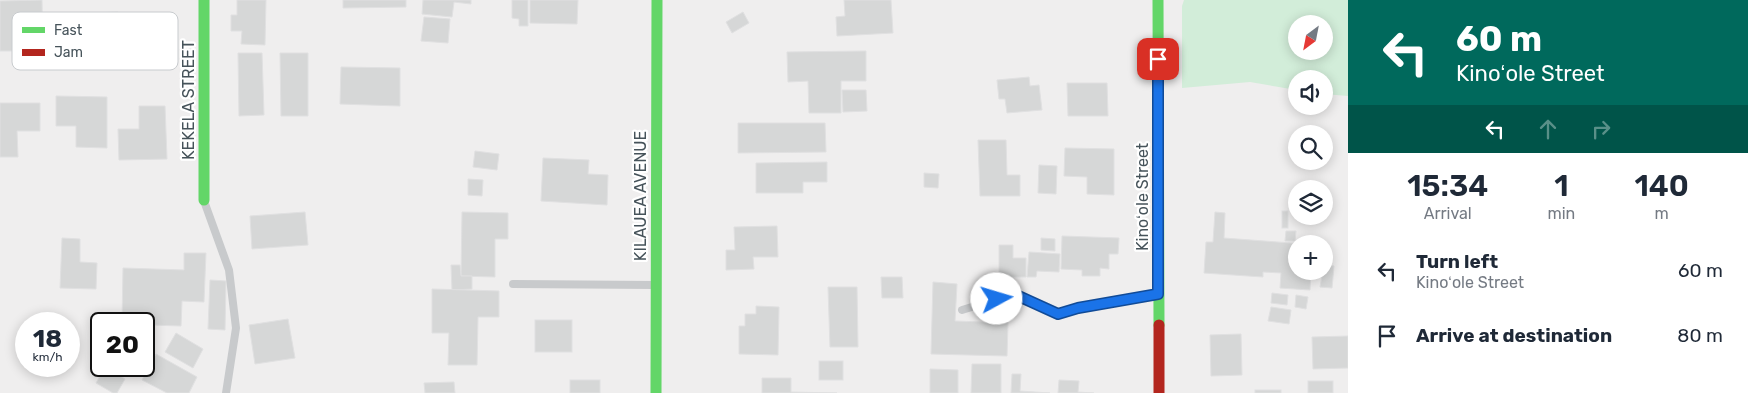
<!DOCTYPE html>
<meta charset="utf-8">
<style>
:root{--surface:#fff;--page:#f6f6f7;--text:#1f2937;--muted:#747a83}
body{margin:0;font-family:Rubik,sans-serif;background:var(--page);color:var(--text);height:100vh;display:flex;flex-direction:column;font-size:19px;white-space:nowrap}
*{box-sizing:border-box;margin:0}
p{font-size:16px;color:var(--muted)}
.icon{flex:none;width:28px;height:28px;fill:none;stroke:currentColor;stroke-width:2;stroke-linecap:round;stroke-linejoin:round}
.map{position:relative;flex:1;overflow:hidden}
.panel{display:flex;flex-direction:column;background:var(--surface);width:400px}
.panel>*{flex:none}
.banner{background:#00695c;color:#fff;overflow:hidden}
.needle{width:32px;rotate:212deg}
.buttons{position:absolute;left:1288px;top:15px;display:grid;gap:10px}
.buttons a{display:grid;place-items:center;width:45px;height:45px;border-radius:50%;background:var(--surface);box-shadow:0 2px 12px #0003;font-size:25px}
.speed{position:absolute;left:15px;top:312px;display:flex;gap:10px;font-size:25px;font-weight:700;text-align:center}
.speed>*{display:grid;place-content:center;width:65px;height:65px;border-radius:50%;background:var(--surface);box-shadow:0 2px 12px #0003;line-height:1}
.speed small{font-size:12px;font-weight:400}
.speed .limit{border:2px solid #111;border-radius:8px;background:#fff;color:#111}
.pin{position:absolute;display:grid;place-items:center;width:42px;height:42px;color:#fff;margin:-21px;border-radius:10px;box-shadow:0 2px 8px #0006}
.me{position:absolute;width:55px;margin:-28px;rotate:84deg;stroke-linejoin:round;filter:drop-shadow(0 0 4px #0008)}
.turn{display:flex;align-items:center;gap:18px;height:105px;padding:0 25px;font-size:22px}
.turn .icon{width:65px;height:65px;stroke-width:2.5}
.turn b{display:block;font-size:35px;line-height:42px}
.lanes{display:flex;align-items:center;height:48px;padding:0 25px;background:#0003;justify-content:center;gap:25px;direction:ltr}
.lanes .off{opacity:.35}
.eta{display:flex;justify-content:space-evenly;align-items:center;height:85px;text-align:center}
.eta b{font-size:30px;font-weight:600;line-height:35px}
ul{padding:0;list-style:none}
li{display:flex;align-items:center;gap:15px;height:65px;padding:0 25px}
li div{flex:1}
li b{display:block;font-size:19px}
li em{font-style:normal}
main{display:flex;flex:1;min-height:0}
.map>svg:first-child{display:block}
.green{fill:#d2edd9;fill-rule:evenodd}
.building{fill:#d6d7d7;stroke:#e0e0e1}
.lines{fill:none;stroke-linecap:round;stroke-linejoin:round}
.lane{stroke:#c8cacc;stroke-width:8}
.fast{stroke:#63d668;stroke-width:11}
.jam{stroke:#b3261e;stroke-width:11}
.route-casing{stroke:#114b97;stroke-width:12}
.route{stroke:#1a73e8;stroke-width:9}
.labels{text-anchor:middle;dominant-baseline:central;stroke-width:4.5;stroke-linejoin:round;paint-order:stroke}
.street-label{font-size:16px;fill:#46535a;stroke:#fff}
.key{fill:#fff;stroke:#c8cbce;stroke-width:1}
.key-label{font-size:14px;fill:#46535a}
</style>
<main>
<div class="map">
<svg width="1348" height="393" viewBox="0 0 1348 393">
<rect width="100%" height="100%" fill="#efeeee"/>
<path class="green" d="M1184,0H1348V96L1324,94V79H1296V90L1250,82L1182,88V6ZM1296,24H1324V51H1296Z"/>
<g class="building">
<path d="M42,0L43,51H0V1Z"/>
<path d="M237,0H266L265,45L241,44L242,31H231V15H237Z"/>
<path d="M343,0H406V7L343,8Z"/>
<path d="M423,0H471V4L454,2L452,17L422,14Z"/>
<path d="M512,0H528V26H519V19L512,18Z"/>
<path d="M530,0H578L577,24L530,23Z"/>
<path d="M844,0H891L893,33L837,36L836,17L845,16Z"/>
<path d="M118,12L119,48L71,50L69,14Z"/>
<path d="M743,12L749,23L732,33L726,22Z"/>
<path d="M424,17L450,19L448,43L421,41Z"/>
<path d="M866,51V81H841V113H809L808,81L788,82L787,52Z"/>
<path d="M238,53H262L264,115L239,116Z"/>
<path d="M280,53H308V116H281Z"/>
<path d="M341,67L400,68V106L340,104Z"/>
<path d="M1029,77L1030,86L1039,85L1042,110L1007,113L1005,99H999L997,80Z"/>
<path d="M1067,83H1107L1108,116H1068Z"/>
<path d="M842,90H866L867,111L843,112Z"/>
<path d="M56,96L107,97V148L76,147V126H56Z"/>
<path d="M0,103H40V131H17L18,157H0Z"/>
<path d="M139,106H165L167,159L119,160L118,129H139Z"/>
<path d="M738,123H825L826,152L738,153Z"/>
<path d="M978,140H1006L1007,175H1020V196H980Z"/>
<path d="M1065,148L1114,149V195L1087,194V177L1064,176Z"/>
<path d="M475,151L499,154L497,170L473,167Z"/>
<path d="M543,158L589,160L588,174L608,175L607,205L541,201Z"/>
<path d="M827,162V182H803V193H756V163Z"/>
<path d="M1039,165L1057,166L1056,194L1038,193Z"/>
<path d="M924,173L939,174L938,188L924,187Z"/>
<path d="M468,179L483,180L482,196L468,195Z"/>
<rect x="1282" y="211" width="6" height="17"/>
<path d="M305,212L308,245L252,249L250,216Z"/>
<path d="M462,212L508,213V239H495V277L461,276Z"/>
<path d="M1215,212L1225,213L1224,238L1305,244H1296V271H1311L1310,290L1280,288L1281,273L1263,272V277L1204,273L1206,242H1213Z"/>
<path d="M777,226L778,257H753L754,269L726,270V250H735L734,227Z"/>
<path d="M1286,231H1296L1295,241H1285Z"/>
<path d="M1062,236L1119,238L1118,254H1109V269L1100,268V276H1082V270L1061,269Z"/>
<path d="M62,238L80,239V262L97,263L96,289L60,288Z"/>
<path d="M1041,238L1055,239V251L1041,250Z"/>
<path d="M999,245H1013V258H1026V277H999Z"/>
<path d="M1029,252L1060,254L1059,272L1037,271L1036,277H1027Z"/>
<path d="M184,253H206L204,302L182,301L181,326L122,324L123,268L184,270Z"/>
<path d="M451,265H460L461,276H472V289L452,290Z"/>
<path d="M1324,265L1334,266L1332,288L1320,287Z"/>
<path d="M881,277H902L903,298H882Z"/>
<path d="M210,280L226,281L225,330L208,329Z"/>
<path d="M933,282L957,284L955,321L1008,323L1007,356L931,354Z"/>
<path d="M828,287H857L858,347H830Z"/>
<path d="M432,289L499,291V317H478L477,365H448L449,333H432Z"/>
<path d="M1272,293L1288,295L1287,305L1271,303Z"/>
<path d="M1296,295L1308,297L1306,309L1295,307Z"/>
<path d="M756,306L779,307L778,355L739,354V326H745V314H756Z"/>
<path d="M1271,307L1291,310L1289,324L1268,321Z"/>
<path d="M288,319L295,358L255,364L249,325Z"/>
<rect x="535" y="320" width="37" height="32"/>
<path d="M176,333L203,349L193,368L165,352Z"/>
<path d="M1241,334L1242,375L1211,376L1210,335Z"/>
<path d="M1348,336V368L1313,369L1312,337Z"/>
<path d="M156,354L197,377L189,393H167L142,380Z"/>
<rect x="819" y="361" width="24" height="19"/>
<path d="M972,364H1001V393H971Z"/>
<path d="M105,367L125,379L117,393H113L96,383Z"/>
<path d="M930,369L958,370V393H930Z"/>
<path d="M1012,374H1021L1020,391L1050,393H1011Z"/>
<path d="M762,378H791V392L837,393H762Z"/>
<rect x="570" y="380" width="30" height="13"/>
<path d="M1059,380L1079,381L1078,392L1094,393H1058Z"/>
<rect x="1308" y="381" width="25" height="12"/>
<path d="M454,382L455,393H425L424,383Z"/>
<rect x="1255" y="390" width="26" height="3"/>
</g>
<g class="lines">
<g class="lane">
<path d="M204,201L229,270L236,328L226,393"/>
<path d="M513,284L654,285"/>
<path d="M962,310L1014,294L1058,314L1078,307L1156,294"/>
</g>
<g class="fast">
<path d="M204,0V200"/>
<path d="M1158,0L1159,325"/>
<path d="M656,393L657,0"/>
</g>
<path class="jam" d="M1159,325V393"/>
</g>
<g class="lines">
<defs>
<path id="route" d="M997,299L1014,294L1058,314L1078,308L1158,294V59"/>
</defs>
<use href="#route" class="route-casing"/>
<use href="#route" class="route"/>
</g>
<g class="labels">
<g class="street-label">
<text transform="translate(188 100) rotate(-90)">KEKELA STREET</text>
<text transform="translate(640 196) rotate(-90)">KILAUEA AVENUE</text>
<text transform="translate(1142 197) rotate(-90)">Kinoʻole Street</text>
</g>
</g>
<rect x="12" y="12" width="166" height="58" rx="8" class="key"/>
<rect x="22" y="27" width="23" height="6" fill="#63d668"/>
<rect x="22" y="49" width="23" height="7" fill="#b3261e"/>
<g class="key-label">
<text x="54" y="35">Fast</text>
<text x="54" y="57">Jam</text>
</g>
</svg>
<div class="buttons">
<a><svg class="needle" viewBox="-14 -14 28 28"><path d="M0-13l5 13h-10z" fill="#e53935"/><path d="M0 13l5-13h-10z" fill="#747a83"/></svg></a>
<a><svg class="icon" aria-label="sound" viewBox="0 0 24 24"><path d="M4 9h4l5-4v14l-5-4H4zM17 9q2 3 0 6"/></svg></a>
<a><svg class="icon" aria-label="search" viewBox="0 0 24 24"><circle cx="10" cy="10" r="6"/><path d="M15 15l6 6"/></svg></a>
<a><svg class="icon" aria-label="layers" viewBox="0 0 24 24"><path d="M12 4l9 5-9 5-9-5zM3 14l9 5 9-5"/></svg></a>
<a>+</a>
</div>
<div class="speed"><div>18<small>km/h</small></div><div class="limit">20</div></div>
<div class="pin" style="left:1158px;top:59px;background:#d93025"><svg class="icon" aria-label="arrive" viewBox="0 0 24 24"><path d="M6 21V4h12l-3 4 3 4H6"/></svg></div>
<svg class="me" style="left:997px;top:299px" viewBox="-20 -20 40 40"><circle r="19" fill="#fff"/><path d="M0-13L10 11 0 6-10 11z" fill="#1a73e8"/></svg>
</div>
<section class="panel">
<div class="banner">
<div class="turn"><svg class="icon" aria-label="left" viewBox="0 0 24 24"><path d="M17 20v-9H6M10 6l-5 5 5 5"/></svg><div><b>60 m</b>Kinoʻole Street</div></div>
<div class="lanes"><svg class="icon" aria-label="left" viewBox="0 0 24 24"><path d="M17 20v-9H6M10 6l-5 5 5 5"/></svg><svg class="icon off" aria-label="ahead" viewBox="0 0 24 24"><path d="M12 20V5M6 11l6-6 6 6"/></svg><svg class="icon off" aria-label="right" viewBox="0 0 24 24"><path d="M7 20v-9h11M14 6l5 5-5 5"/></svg></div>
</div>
<div class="eta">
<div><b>15:34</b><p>Arrival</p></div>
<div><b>1</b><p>min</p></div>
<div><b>140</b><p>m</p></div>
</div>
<ul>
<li><svg class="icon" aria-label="left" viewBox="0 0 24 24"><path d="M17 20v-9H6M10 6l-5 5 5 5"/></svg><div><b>Turn left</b><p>Kinoʻole Street</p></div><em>60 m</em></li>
<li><svg class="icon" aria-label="arrive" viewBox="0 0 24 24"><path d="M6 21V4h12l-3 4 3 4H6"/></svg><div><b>Arrive at destination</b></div><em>80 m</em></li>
</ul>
</section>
</main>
